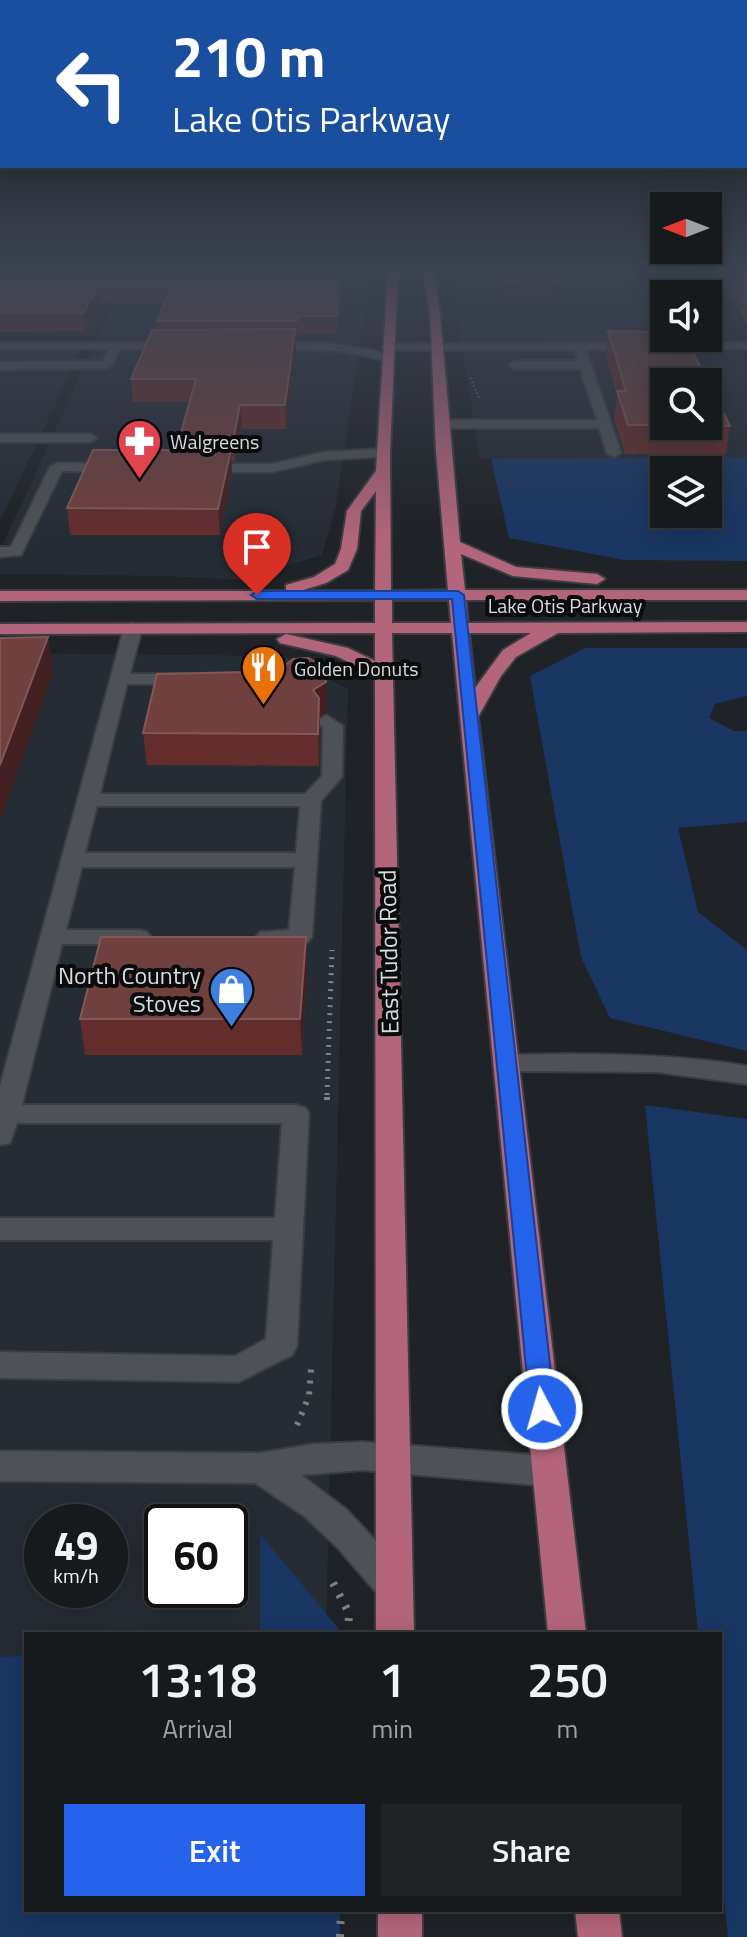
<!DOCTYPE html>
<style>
:root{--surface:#171a1c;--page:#202325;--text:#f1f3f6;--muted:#9ea1a3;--line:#36383b;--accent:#2563eb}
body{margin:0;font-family:"Titillium Web",sans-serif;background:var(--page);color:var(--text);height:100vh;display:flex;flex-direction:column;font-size:30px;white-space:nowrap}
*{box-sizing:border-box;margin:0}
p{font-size:26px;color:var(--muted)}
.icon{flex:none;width:44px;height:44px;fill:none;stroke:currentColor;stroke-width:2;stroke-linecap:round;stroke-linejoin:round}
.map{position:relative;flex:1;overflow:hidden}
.sheet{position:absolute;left:24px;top:1632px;width:698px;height:280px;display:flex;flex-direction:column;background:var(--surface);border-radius:0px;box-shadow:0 4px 20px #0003,0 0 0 2px var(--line)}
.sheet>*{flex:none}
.top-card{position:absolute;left:0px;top:0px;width:748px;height:168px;box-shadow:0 4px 20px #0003,0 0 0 2px var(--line);background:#1a4fa0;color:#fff;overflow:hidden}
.needle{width:52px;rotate:270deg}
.controls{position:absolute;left:650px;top:192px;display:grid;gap:16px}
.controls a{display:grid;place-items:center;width:72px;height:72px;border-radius:0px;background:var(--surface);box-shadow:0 4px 20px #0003,0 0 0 2px var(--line);font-size:40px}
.speed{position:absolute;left:24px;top:1504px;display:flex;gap:16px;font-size:40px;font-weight:700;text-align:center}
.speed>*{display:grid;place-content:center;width:104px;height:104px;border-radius:50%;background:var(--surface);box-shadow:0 4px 20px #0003,0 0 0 2px var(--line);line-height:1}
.speed small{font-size:20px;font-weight:400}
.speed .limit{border:4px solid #111;border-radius:12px;background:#fff;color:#111}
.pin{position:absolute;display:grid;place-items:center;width:68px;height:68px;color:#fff;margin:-82px -34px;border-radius:50% 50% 50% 0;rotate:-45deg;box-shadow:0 0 8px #0007}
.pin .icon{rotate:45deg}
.me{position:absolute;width:88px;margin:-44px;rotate:354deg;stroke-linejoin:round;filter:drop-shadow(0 0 6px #0008)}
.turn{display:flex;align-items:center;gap:28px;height:168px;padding:0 40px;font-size:36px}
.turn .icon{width:104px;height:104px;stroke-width:2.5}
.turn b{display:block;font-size:56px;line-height:68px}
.eta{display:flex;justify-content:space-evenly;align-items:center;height:136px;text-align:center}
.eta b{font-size:48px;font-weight:600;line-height:56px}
.action{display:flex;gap:16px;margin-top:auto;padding:16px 40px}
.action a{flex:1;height:92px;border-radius:0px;background:var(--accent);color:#fff;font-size:32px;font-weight:600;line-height:92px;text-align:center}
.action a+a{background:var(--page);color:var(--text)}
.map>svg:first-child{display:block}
.built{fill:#262c34;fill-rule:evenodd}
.green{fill:#1a3663;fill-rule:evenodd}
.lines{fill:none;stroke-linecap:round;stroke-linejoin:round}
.minor-casing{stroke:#3b3d40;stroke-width:4}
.major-casing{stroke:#3b3d40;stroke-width:4}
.path-far3{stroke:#7e8084;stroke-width:2;stroke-dasharray:1 3;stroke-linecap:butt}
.path-far2{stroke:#7e8084;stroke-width:5;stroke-dasharray:2 6;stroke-linecap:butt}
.path-far1{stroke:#7e8084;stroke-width:6;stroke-dasharray:3 8;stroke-linecap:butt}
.path{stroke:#7e8084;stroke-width:8;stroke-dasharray:3 10;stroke-linecap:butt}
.minor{fill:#4e5155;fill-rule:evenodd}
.major{fill:#b3657b;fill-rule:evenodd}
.wall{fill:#642d2c;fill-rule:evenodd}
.shaded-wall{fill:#432122}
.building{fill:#70403f;stroke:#805858;stroke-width:2}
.route{fill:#2563eb;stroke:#184099;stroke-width:2}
.labels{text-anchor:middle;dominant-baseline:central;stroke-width:8;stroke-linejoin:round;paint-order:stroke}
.far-poi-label{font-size:20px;fill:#d8dadd;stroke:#0a0b0d;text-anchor:start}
.far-street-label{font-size:20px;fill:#d8dadd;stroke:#0a0b0d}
.street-label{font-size:24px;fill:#d8dadd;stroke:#0a0b0d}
.poi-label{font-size:24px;fill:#d8dadd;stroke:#0a0b0d;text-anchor:end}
</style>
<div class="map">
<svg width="747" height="1937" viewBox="0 0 747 1937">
<rect width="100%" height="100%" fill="#1f2226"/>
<g class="built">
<path d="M128,271H371L336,505L322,555L241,580L164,576L0,574V551Z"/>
<path d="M450,271H687L702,294H664V338H708V303L747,362V457L480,459ZM664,382H708V426H664Z"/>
<path d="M82,348L0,521V349Z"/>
<path d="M0,653L285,656L348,689L326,1634H26V1666L0,1665ZM42,1522H110V1590H42ZM162,1522H230V1590H162Z"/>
</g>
<g class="green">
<path d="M747,457V561L624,560L509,538L491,459ZM664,470H708V514H664Z"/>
<path d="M585,648H747V696L715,704L709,718L734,731H747V822L678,828L698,912L747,950V1051L610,1018L581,957L530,676Z"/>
<path d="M645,1105L747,1119V1937H728L720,1859V1634H698Z"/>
<path d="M260,1534L339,1629V1634H260Z"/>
<path d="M26,1656V1910H340V1937H0V1657Z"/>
</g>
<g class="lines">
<defs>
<g id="minor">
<path d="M250,271H397L398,273L393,276H258L255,294H227V290L246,289Z"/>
<path d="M0,343H175L181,346L175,349H120L111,366L107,368L0,370V362L103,361L109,349H0Z"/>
<path d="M327,343L373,350L394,358L388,361L342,351L264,349L258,346L264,343Z"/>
<path d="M747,343V349L586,350L621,453L614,457L607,453L599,428H441L435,424L441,420H597L580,369H515L509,365L515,361H578L575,350H388L382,347L388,344Z"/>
<path d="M0,434H90L97,438L90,442H0Z"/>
<path d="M383,449L390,453L388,456L324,460L272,472H199L192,468L199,464H272L324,452Z"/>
<path d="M57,463L119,464L126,468L119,472L62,471L21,555L0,557V547H11L50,467Z"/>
<path d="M133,623L142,628L130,674H186L195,679L186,684H127L100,794H305L322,776L323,728L317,721L326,715L343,726L342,777L321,801L312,937L308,942C293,946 275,946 260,942L256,937L260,932L289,930L295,867H82L66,930H139L147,932L151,937L147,942L139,944H62L22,1105H296L306,1108L309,1114L297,1346L292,1355L239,1382L0,1378V1352L235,1356L266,1339L273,1240H0V1218H275L282,1123H17L10,1143L0,1145V1086L124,628ZM97,806H300L296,853H85Z"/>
<path d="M567,1054C628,1054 687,1056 747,1066V1084L657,1072L506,1071L497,1069L493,1063L497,1057L506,1055Z"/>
<path d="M362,1442L549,1456L561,1461L566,1471L561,1481L549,1486L362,1470L301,1475L346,1509L408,1575L413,1587L408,1599L395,1604L382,1599L337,1547L304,1516L255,1483L0,1481V1451L260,1453L314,1444Z"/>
</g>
<g id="major">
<path d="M388,271H398L390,453L391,591L448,590L436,451L430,313L423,271H433L440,313L460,542L516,567L597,574L605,579L597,584L513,576L461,554L465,590H747V600H466L468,623L747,622V632L558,633L516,657L501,676L478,717L586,1634H548L452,633H392L414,1634H376L375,675L336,656L280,643L277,639L286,634L348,648L375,661V633L0,634V624L375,623V600L0,601V591H286V585L314,577L335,564L341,549L347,511L376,471ZM376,491L375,591H300L326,583L348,570L357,549L361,511ZM392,600H449L451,623H392ZM469,633H531L503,650L475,688Z"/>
<rect x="378" y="1910" width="44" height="27"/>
<path d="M575,1910H619L622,1937H578Z"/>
</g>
</defs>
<use href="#minor" class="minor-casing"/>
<use href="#major" class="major-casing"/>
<path class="path-far3" d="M471,378L479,398"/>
<path class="path-far2" d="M327,1095L332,950"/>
<g class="path-far1">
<path d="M327,1100V1093"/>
<path d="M297,1425L309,1396L311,1369"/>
</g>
<g class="path">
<path d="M333,1583L349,1613L348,1634"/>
<path d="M340,1937L341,1910"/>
</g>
<use href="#minor" class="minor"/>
<use href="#major" class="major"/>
</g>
<g class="wall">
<path d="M0,271H249L246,280L341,271L337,334H298L297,340H296V351L286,429H242L235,461H231L232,475L220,535H70L67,508L181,450L180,436L189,402H133L131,379L157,330V321L165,303H101L85,331L0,332Z"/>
<path d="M496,271H570L569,283H554V297L504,295Z"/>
<path d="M715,271H747V324Z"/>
<path d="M608,331L664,332V338H686L730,426L726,454H625L614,419L617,395L606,357ZM664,382H708V426H664Z"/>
<path d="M247,672L327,712L320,717L319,766L147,765L143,733Z"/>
<path d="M306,937L307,972L302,1055H85L80,1019Z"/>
</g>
<g class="shaded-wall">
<path d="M183,271H187L188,286L179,274Z"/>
<path d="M243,271H249L244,286Z"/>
<path d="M340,271L341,279L337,334V316Z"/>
<path d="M100,285L101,303L85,331L83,313Z"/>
<path d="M295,329L296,351L286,429L285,405Z"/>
<path d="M240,405L242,429L235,461L234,436Z"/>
<path d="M231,450L232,475L220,535L218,509Z"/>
<path d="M48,637L53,673L0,821V765Z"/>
<path d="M326,667L327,712L320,717L319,766L318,734L313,690Z"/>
<path d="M306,937L307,972L302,1055L300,1019Z"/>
</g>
<g class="building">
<path d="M0,271H183L179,274L187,280H250L258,275L259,271H340L337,316H298L297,321H157L172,285H100L83,313H0Z"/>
<path d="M501,271H550L554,283L505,281Z"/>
<path d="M726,271H747V304Z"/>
<path d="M295,329L285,405H240L234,436H180L196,379H131L152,330Z"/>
<path d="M608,331L664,332V338H686L730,426L708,425V382H664V425H628L617,391H626Z"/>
<path d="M93,450H231L218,509L67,508Z"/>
<path d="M48,637L0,765V638Z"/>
<path d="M308,658L326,667V682L313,690L319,698L318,734L143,733L157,674L247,672L270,664L282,668L293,659Z"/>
<path d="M101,937H306L300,1019H80Z"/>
</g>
<linearGradient id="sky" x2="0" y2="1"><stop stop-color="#111315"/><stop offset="0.5" stop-color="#3c4452"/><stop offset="1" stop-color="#3c4452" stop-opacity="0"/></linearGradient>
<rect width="747" height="542" fill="url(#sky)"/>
<path class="route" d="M458,591L464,595L555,1409L551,1416L542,1419L534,1416L530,1409L452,599H257L251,595L257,591Z"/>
<defs>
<symbol id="pharmacy-pin" viewBox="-11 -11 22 30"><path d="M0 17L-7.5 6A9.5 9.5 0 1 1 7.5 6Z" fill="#e0444e" stroke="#0a0b0d"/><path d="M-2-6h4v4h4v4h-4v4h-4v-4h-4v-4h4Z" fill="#fff"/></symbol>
<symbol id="restaurant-pin" viewBox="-11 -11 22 30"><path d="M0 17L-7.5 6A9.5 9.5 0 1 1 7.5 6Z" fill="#e8710a" stroke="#0a0b0d"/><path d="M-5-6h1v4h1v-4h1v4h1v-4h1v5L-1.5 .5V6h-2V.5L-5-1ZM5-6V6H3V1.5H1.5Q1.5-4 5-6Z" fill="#fff"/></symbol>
<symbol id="shop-pin" viewBox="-11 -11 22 30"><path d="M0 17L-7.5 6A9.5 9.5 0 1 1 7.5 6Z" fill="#3f7fe0" stroke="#0a0b0d"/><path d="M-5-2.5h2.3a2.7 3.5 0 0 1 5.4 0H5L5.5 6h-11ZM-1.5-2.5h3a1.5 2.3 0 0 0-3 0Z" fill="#fff"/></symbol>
</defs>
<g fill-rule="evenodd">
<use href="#pharmacy-pin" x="114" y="416" width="51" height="69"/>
<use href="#restaurant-pin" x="238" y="642" width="51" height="69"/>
<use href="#shop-pin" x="206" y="964" width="51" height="69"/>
</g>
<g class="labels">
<g class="far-poi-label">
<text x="170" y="441">Walgreens</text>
<text x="294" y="668">Golden Donuts</text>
</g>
<g class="far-street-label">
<text x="565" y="605">Lake Otis Parkway</text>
</g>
<g class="street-label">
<text transform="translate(388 952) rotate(-91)">East Tudor Road</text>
</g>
<g class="poi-label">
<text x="201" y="975">North Country<tspan x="201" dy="28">Stoves</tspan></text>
</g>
</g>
</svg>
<div class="controls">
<a><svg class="needle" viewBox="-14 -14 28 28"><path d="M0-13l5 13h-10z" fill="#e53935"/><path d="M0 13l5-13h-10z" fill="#9ea1a3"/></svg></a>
<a><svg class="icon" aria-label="sound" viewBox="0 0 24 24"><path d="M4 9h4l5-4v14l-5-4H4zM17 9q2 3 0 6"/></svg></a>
<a><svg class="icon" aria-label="search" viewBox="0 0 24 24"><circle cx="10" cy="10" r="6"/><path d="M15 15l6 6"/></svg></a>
<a><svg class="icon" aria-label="layers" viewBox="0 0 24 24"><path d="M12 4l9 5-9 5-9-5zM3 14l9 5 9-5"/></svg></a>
</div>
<div class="speed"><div>49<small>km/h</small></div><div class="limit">60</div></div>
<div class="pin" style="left:257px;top:595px;background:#d93025"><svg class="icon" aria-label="arrive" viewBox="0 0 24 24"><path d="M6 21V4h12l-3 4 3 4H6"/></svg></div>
<svg class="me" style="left:542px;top:1409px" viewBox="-20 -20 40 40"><circle r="17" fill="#2563eb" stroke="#fff" stroke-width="3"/><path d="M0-11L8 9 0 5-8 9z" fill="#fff"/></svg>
<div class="top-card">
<div class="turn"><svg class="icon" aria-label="left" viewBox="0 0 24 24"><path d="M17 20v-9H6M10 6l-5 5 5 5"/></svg><div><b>210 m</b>Lake Otis Parkway</div></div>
</div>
<section class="sheet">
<div class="eta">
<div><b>13:18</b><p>Arrival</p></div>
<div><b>1</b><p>min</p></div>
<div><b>250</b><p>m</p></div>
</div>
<div class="action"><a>Exit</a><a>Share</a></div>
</section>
</div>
